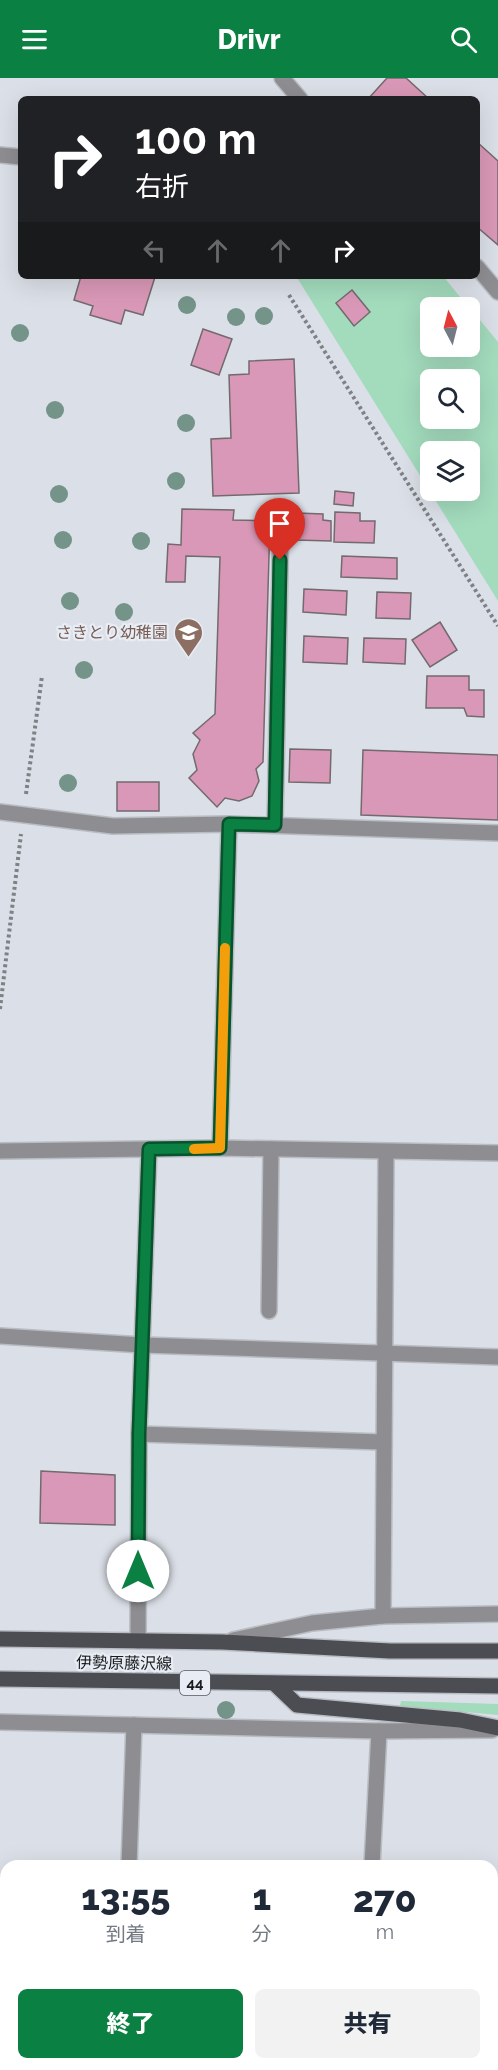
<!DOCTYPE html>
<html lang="ja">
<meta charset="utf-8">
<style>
:root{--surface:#fff;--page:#f2f2f3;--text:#1f2937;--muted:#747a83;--accent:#0b8043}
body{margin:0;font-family:Raleway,"Noto Sans JP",sans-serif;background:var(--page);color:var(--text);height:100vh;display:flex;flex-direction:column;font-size:22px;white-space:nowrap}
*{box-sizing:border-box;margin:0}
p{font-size:20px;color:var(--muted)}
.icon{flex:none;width:33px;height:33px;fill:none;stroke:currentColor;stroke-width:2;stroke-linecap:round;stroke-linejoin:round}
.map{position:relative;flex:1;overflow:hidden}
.drawer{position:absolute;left:0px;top:1782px;width:498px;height:210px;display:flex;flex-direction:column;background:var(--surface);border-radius:18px 18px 0 0;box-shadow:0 6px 24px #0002}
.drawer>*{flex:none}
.guide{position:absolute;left:18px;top:18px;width:462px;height:183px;border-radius:9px;box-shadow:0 6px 24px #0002;background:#202124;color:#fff;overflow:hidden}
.needle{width:39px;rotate:353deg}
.controls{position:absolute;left:420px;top:219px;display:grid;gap:12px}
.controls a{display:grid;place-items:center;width:60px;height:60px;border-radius:9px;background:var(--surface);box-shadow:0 6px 24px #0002;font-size:30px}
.pin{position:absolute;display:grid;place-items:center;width:51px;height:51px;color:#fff;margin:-62px -26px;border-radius:50% 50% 50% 0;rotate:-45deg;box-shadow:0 0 6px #0007}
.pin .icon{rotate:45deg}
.me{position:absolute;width:66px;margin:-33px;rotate:0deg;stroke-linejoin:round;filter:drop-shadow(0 0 4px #0008)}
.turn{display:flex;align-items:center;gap:21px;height:126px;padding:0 18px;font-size:27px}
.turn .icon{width:78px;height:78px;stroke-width:2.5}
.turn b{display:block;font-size:42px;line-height:51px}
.lanes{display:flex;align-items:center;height:57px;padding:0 18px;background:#0003;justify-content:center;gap:30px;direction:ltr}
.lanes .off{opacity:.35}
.eta{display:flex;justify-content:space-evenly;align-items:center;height:102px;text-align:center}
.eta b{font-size:36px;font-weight:800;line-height:42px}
.button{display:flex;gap:12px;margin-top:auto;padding:12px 18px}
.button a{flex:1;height:69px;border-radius:9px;background:var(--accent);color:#fff;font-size:24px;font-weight:800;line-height:69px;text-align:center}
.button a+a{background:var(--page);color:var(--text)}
header{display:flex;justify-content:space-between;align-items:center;height:78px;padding:0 18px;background:var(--accent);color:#fff;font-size:27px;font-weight:800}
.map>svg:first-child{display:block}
.green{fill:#a3dbbd;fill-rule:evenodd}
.building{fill:#d998b7;stroke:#726a6d;stroke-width:1.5}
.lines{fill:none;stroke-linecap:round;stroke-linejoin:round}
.lane-casing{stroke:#b8bcc3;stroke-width:18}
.street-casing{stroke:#b8bcc3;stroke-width:18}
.primary-casing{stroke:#b8bcc3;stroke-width:18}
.path{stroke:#7e8186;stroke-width:4;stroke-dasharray:3 3;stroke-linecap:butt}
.lane{stroke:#8e8e92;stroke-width:15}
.street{stroke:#8e8e92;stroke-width:15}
.primary{stroke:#4c4d53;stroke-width:15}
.tree{fill:#749389}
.route-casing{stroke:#07532c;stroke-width:15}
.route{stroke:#0b8043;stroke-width:10}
.slow{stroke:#f59e0b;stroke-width:10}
.labels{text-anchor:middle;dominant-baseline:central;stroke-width:4.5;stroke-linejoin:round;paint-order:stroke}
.shield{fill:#e8ecf4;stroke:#575a5e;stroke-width:1.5}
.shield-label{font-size:15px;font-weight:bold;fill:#191b1d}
.education-label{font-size:16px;fill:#785e54;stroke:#e8ecf4;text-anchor:end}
.street-label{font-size:16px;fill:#191b1d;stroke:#e8ecf4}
</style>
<header><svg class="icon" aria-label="menu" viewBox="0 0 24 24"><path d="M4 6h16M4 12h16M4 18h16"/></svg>Drivr<svg class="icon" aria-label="search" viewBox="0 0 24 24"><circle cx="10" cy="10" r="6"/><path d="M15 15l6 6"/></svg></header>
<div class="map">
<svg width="498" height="1992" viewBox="0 0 498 1992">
<rect width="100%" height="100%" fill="#dbdfe7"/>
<g class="green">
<path d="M296,198H443L469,230H430V268H470V230L498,264V523ZM430,302H470V340H430ZM430,374H470V412H430Z"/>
<path d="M401,1623L498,1626V1637L400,1628Z"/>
</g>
<g class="building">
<path d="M387,0H406L429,21H368Z"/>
<path d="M477,64L498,83V167L477,149Z"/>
<path d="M81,198H150L155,199L143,237L125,232L121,246L90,237L93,228L74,222Z"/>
<path d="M352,212L370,234L354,248L336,225Z"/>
<path d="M203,251L232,261L219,297L191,287Z"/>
<path d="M294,281L299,415L213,418L211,361L231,360L229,297L249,296V283Z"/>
<path d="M335,413L354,415L353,428L334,426Z"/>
<path d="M182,431L234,432L233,442L270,443L263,684L256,691L259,703L252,718L239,723L225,720L217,729L189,700L197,692L193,676L200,662L193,655L215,636L220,479L186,478L185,504H166L168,466L181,467Z"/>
<path d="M335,434L360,435V443H375L374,465L334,464Z"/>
<path d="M297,435L323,436V442L331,443V463L296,462Z"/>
<path d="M342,478L397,480V501L341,499Z"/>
<path d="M304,511L347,513L346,537L303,534Z"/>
<path d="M377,514L411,515L410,541L376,540Z"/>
<path d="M440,544L457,572L430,589L412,562Z"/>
<path d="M304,558L348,560L347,586L303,584Z"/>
<path d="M364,560L406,561L405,586L363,584Z"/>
<path d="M427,598H469V612H484V639L467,638L464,630H426Z"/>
<path d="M290,671L331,672L330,705L289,704Z"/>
<path d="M363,672L498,677V742L361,737Z"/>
<rect x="117" y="704" width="42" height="29"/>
<path d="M41,1393L115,1397V1447L40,1445Z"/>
</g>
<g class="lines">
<defs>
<g id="lane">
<path d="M275,747L281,438"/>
<path d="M0,1258L142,1267L498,1279"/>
</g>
<g id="street">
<path d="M282,0L300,21"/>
<path d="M0,77L21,79"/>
<path d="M477,189L498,214"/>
<path d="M0,734L113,748L229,746L498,755"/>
<path d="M220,1070L229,746"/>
<path d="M0,1073L220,1070L498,1075"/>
<path d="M269,1233L271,1071"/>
<path d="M139,1356L382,1364"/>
<path d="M383,1538L386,1074"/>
<path d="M233,1562L312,1545L383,1538L498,1536"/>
<path d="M138,1563L139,1356L149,1071"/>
<path d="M0,1644L379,1653L492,1652"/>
<path d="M129,1788L134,1647"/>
<path d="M372,1788L379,1653"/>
<path d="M122,1992V1986"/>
<path d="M362,1992L363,1986"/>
</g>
<g id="primary">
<path d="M0,1561L222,1564L390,1573H498"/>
<path d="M0,1601L498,1608"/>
<path d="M276,1607L297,1627L460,1642L498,1650"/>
</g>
</defs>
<use href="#lane" class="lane-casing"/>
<use href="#street" class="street-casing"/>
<use href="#primary" class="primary-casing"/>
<g class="path">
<path d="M289,217L498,548"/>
<path d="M26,716L42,598"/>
<path d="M0,931L21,756"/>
</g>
<use href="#lane" class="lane"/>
<use href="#street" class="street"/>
<use href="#primary" class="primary"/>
</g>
<g class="tree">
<circle cx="187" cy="227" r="9"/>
<circle cx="264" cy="238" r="9"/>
<circle cx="236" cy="239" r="9"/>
<circle cx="20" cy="255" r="9"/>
<circle cx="55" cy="332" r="9"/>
<circle cx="186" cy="345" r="9"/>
<circle cx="176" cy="403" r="9"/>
<circle cx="59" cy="416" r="9"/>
<circle cx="63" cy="462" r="9"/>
<circle cx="141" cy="463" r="9"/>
<circle cx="70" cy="523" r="9"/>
<circle cx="124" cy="534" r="9"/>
<circle cx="84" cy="592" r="9"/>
<circle cx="68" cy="705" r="9"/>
<circle cx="226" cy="1632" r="9"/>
</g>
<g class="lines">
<defs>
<path id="route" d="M138,1493L139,1356L149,1071L220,1070L229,746L275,747L280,482"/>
</defs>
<use href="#route" class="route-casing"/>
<use href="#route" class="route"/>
<path class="slow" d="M194,1071L220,1070L225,870"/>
</g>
<defs>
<symbol id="school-pin" viewBox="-11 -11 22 30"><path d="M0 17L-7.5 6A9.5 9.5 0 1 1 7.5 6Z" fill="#8d6e63" stroke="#e8ecf4"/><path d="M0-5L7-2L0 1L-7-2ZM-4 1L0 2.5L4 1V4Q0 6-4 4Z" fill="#fff"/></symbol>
</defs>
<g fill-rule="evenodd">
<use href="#school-pin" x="172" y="538" width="33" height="45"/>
</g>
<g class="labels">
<rect class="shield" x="180" y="1593" width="30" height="24" rx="4.5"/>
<g class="shield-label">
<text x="195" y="1605">44</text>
</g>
<g class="education-label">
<text x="168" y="554">さきとり幼稚園</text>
</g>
<g class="street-label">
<text transform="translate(124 1585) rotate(1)">伊勢原藤沢線</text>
</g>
</g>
</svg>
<div class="controls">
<a><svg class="needle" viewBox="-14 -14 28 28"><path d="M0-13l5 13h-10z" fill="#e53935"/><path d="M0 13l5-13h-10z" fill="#747a83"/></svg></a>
<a><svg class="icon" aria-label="search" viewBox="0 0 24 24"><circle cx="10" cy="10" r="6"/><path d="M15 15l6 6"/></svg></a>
<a><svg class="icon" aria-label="layers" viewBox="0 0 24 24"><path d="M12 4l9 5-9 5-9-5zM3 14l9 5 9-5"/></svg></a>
</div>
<div class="pin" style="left:280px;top:482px;background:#d93025"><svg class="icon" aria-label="arrive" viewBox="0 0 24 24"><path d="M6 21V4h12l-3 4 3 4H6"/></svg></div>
<svg class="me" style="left:138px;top:1493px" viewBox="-20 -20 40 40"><circle r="19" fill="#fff"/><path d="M0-13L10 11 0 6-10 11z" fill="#0b8043"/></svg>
<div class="guide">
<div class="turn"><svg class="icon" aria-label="right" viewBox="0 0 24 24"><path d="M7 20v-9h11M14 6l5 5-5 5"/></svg><div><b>100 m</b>右折</div></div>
<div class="lanes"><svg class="icon off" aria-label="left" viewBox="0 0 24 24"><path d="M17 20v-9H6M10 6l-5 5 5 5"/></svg><svg class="icon off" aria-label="ahead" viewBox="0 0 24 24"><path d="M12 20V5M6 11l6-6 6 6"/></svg><svg class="icon off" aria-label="ahead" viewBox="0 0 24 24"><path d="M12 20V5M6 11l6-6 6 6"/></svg><svg class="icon" aria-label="right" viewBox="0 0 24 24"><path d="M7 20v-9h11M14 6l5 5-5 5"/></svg></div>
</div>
<section class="drawer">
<div class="eta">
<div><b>13:55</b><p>到着</p></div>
<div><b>1</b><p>分</p></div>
<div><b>270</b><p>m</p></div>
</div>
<div class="button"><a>終了</a><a>共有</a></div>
</section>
</div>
